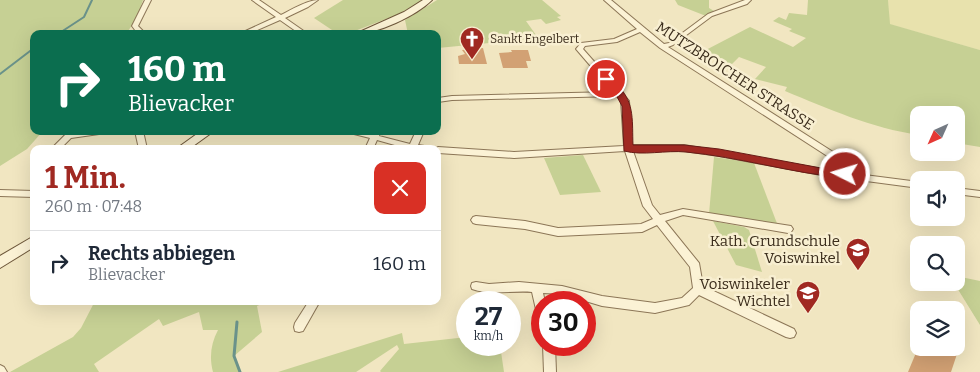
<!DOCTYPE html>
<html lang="de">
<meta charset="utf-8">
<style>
:root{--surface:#fff;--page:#f6f6f7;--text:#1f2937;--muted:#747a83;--line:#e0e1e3;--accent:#a02922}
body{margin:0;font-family:Bitter,serif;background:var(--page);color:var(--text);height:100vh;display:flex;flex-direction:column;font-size:19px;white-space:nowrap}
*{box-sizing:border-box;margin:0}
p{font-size:16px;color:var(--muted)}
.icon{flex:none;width:28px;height:28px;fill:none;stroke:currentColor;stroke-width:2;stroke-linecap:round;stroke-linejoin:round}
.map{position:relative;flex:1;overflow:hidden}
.details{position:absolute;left:30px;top:145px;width:411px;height:160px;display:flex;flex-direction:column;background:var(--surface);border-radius:10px;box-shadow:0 5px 20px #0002}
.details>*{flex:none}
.hud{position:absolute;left:30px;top:30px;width:411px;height:105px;border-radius:10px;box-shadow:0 5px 20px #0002;background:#0b6e4f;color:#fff;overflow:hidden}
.needle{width:32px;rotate:225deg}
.tools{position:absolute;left:910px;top:106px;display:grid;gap:10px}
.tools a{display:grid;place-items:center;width:55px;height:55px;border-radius:10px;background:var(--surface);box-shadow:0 5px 20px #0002;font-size:25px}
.speed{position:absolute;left:456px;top:291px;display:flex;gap:10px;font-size:25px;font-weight:700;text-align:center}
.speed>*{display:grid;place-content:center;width:65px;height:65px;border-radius:50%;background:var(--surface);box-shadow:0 5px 20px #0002;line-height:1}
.speed small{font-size:12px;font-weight:400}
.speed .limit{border:8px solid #d22;background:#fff;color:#111}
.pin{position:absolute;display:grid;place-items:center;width:42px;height:42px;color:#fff;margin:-21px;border:2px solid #fff;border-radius:50%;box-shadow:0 1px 5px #0007}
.me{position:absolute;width:55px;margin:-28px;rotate:275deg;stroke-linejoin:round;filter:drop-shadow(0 0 4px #0008)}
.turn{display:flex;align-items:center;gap:18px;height:105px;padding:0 15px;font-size:22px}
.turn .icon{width:65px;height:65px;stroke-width:2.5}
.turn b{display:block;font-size:35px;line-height:42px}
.round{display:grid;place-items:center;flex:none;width:52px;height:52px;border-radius:10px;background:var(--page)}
.overview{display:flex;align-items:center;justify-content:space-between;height:85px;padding:0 15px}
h1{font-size:30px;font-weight:700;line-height:38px;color:var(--accent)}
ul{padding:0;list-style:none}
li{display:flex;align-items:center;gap:15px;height:65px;padding:0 15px;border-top:1px solid var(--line)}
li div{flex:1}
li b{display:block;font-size:19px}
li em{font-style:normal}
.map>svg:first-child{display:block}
.farmland{fill:#e8e2ad}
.green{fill:#c6d094}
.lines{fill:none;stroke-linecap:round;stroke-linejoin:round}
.stream-far1{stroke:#6a928a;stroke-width:2}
.stream{stroke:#6a928a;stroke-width:3}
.building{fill:#d2a174}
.street-casing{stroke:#8c7657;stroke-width:2}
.secondary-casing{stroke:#6e573a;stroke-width:2}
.street{fill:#fbf2d5;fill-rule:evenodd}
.secondary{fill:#fbf2d5;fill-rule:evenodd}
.route{fill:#a02922;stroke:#681b16}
.labels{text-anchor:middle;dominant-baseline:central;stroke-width:5;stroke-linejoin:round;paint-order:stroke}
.far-poi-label{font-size:12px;fill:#3b2d1c;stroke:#f8efd1;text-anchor:start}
.street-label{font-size:15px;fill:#3b2d1c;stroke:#f8efd1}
.poi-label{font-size:15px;fill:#3b2d1c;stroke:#f8efd1;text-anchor:end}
</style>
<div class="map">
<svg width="980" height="372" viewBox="0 0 980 372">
<rect width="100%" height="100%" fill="#f1e6c1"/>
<path class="farmland" d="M888,0H980V50L889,24Z"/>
<g class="green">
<path d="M0,0H143L137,18L126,34H34V131H43L27,149L0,166Z"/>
<path d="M343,0H423L399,14L347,34H338L314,18Z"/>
<path d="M437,0H542L561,16L557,17L561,20L546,24L541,19L526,21L536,35L541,38L438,48V34H408L405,20Z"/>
<path d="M675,0H709V8L714,11L706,16L678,5Z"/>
<path d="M808,0H888L890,24L980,50V147L956,143V115H919V135C871,128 829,109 785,91L787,87L755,79L766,67L739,57L728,68L702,52L750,27L793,47L806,38L789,31L792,29L773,21L779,17L786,20L789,13L807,15Z"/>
<path d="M583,155L601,192L560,195L544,158Z"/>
<path d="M714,157L754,163L778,226L709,214Z"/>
<path d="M713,221L744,227L749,230L762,272L736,265Z"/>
<path d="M956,276L980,281V325L954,283L956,282Z"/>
<path d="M95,301H268L257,306L262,332L234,356L240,372H213C209,357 211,343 218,330H203L199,312L163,326L159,319L94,364L99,372H10L73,337L81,328Z"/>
<path d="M402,333L404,344L467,337L468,345H500L504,372H381L380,371L399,349L397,345L356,372H278Z"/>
</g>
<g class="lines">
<g class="stream-far1">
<path d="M58,34L84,17L92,0"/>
<path d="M0,74L34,48"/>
</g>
<path class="stream" d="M237,322L234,356L240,372"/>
</g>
<g class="building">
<path d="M483,48L487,64H459L458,56L465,54L462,50Z"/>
<path d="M511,50H528L531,61H526L528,68H503L499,53L512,52Z"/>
<path d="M918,348H944L957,354L951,372H908Z"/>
</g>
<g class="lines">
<defs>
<g id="street">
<path d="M145,0H151L138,26L146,34H138L132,26Z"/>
<path d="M252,0H259L281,15C291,10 307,0 318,0L308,7L285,18L308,34H300L280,20L248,34H239L276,17Z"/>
<path d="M604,0H611L664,44L669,43L708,14L745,0H751L747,4L712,16L673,45L668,47L841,157L846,163L849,173L919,182V188L821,175L719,156L684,151H633L652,205L660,215L683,209L791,226L793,229L791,232L788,233L683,215L665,221L699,263L703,286L794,329L796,333L794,337L790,338L786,337L699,295L689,305L655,313L602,306L562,294L543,293L545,302H542V319L538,317L537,314L532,292C513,290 491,296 472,289L471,286L472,283L476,282L489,284L519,282L562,286L602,296L655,303L682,298L693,288L690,267L657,225L642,232L558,236L525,229L476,224L473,223L471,220L473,217L476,216L525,221L558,228L641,224L653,219L643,206L625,151L514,158L438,153V149H435L438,147L514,152L624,146L621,101L617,96L452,100L438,102V98L452,96L613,92L576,49L581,43L614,39L637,29ZM640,32L660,48L835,161L838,164L840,172L684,145H632L629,101L583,49L585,46L617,42Z"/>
<path d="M82,131H103L99,134L71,138L60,149H51L66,134Z"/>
<path d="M135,131H143L147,149H139Z"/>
<path d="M349,131H363L372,134L373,131H381L379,136L410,144L416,131H424L418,145L431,147L432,149H409L377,140L373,149H365L370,138L350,133Z"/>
<path d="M956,188L980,191V197L956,194Z"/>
<path d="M0,190L34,191V197L0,196Z"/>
<path d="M309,301H320L303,331L299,332L295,331L294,327L295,323Z"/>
<path d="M543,345H555L556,372H544Z"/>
<path d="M0,365L4,367L7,372H0Z"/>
</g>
<g id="secondary">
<path d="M423,0H432C416,16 377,34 355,34L404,12Z"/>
<path d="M201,131H214L189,149H176Z"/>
<path d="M34,236V247L0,268V256Z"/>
</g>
</defs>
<use href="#street" class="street-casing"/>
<use href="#secondary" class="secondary-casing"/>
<use href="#street" class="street"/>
<use href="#secondary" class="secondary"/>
</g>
<path class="route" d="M606,76C612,78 615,83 619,87C635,103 632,123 633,145H684L719,149L821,168L845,170L851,174L845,178C791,173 739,157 686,152C666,150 643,156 624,151L622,106L615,93L602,79Z"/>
<defs>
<symbol id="church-pin" viewBox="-11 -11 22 30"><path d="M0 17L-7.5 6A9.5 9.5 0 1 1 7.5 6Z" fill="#a02922" stroke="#f8efd1"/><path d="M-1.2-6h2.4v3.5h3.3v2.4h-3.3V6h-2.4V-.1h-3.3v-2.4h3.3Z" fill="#fff"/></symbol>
<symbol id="school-pin" viewBox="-11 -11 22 30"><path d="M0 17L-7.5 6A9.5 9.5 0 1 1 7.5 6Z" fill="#a02922" stroke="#f8efd1"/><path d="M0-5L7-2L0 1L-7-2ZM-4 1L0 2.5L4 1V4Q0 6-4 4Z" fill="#fff"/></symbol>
</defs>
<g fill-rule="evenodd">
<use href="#church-pin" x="458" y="25" width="28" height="38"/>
<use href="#school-pin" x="844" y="236" width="28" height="38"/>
<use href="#school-pin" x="794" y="279" width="28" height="38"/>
</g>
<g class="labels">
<g class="far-poi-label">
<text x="490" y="39">Sankt Engelbert</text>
</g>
<g class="street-label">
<text transform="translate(735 76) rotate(33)">MUTZBROICHER STRASSE</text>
</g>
<g class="poi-label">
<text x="840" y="241">Kath. Grundschule<tspan x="840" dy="17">Voiswinkel</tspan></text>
<text x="790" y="284">Voiswinkeler<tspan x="790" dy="17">Wichtel</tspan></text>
</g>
</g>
</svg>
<div class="tools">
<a><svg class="needle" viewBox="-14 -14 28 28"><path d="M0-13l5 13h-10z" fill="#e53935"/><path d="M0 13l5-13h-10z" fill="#747a83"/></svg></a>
<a><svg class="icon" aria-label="sound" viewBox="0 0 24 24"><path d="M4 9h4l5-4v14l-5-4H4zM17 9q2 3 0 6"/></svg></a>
<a><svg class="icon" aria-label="search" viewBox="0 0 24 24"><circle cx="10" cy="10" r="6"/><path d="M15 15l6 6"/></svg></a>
<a><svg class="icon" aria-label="layers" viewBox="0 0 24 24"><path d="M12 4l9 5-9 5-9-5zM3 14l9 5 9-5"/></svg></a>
</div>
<div class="speed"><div>27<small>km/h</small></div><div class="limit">30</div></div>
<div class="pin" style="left:606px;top:79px;background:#d93025"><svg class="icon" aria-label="arrive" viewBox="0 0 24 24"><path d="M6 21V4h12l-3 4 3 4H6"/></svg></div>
<svg class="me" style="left:845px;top:174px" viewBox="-20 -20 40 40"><circle r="17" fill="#a02922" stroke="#fff" stroke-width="3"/><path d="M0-11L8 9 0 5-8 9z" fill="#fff"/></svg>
<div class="hud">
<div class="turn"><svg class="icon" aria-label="right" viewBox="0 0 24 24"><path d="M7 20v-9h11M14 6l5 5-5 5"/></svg><div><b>160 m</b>Blievacker</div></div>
</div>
<section class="details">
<div class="overview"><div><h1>1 Min.</h1><p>260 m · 07:48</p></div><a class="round" style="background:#d93025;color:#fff"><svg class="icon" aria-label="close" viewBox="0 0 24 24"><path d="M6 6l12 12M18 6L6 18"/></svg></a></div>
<ul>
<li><svg class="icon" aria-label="right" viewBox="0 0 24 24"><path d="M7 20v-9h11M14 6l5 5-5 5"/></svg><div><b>Rechts abbiegen</b><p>Blievacker</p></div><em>160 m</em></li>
</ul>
</section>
</div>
